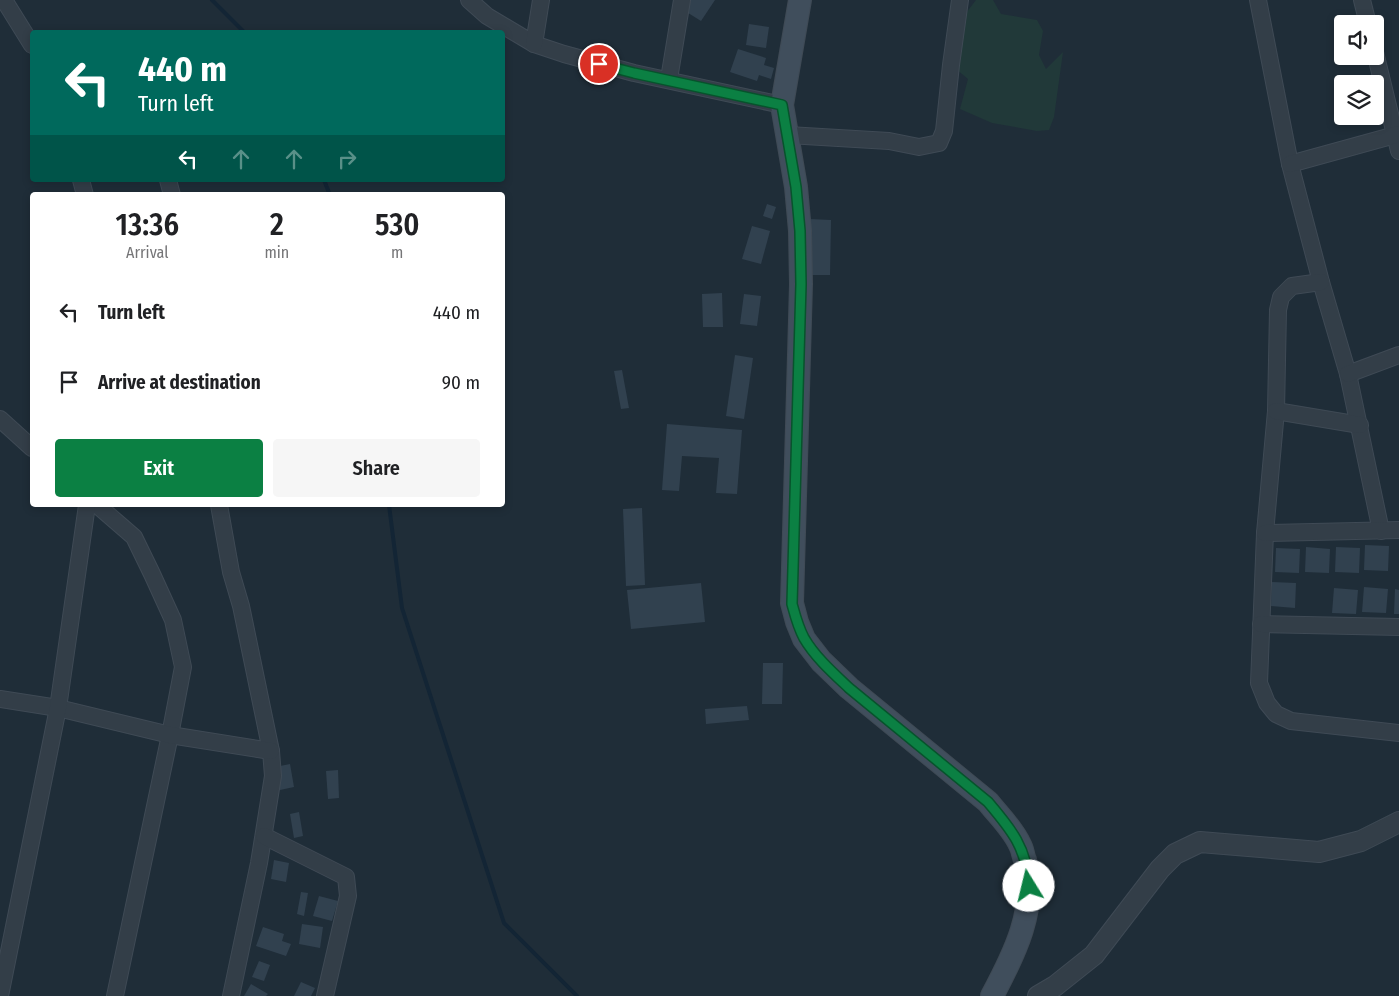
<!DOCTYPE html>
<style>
:root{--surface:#fff;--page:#f6f6f6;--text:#202124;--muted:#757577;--accent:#0b8043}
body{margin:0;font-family:"Fira Sans Condensed",sans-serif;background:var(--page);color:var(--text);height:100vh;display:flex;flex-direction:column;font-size:19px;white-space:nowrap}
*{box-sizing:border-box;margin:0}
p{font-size:16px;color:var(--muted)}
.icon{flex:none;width:28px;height:28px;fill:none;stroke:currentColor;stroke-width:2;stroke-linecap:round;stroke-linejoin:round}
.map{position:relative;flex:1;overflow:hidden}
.drawer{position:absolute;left:30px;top:192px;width:475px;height:315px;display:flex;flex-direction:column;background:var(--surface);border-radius:5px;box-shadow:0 2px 8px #0003}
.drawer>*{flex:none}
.banner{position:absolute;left:30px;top:30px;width:475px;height:152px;border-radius:5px;box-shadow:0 2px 8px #0003;background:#00695c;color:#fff;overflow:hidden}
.controls{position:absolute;left:1334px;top:15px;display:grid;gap:10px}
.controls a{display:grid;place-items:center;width:50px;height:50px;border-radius:5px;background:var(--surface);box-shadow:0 2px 8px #0003;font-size:25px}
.pin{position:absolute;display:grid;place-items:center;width:42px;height:42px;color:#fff;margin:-21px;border:2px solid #fff;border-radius:50%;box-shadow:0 1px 5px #0007}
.me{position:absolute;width:55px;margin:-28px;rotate:351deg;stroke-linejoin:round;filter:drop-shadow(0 0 4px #0008)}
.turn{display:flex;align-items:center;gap:18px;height:105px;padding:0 25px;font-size:22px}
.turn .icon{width:65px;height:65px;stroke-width:2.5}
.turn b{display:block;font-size:35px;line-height:42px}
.lanes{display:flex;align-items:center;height:48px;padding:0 25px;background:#0003;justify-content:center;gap:25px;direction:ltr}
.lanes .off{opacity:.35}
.eta{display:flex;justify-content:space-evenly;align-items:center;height:85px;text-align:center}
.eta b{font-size:30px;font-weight:600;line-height:35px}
.button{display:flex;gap:10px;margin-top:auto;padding:10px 25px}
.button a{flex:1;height:58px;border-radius:5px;background:var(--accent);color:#fff;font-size:20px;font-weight:600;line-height:58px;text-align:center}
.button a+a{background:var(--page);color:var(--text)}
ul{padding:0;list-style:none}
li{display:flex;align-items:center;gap:15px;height:70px;padding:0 25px}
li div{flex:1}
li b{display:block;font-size:19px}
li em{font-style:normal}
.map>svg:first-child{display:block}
.green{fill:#213939}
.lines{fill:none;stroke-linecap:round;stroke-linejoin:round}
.stream{stroke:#132535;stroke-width:4}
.building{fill:#31414f}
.minor-casing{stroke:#3f4a55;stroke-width:18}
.tertiary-casing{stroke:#3f4a55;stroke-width:22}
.secondary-casing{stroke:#3f4a55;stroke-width:24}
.minor{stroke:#333e48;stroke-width:16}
.tertiary{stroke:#333e48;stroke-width:20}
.secondary{stroke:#404e5c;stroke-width:22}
.route-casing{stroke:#07532c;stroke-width:12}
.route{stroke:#0b8043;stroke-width:9}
</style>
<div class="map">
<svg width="1399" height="996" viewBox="0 0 1399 996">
<rect width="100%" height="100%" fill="#1f2d38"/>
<path class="green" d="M976,0H993L1001,14L1037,20L1043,31L1039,55L1046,69L1063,52L1054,117L1049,130L1037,131L992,123L960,109L968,79L956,69L966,13Z"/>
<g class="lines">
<g class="stream">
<path d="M212,0L244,32"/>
<path d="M324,180L330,195"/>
<path d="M389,505L402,608L504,923L577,996"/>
</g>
</g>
<g class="building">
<path d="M691,0H715L701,21L685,11Z"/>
<path d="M749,24L769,27L766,48L746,45Z"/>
<path d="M738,49L766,58L764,65L774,68L771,79L759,75L757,81L730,72Z"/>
<path d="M767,204L776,207L772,219L763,216Z"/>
<path d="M809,219L831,220L830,275H808Z"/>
<path d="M752,226L770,231L761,264L742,259Z"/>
<path d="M722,293L723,327H703L702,294Z"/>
<path d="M744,294L761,296L757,326L740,324Z"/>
<path d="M735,355L753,358L744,419L726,416Z"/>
<path d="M622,370L629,408L621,409L614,371Z"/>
<path d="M667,424L742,430L737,494L716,493L719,458L682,456L679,491L662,490Z"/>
<path d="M642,508L645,585L626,586L623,509Z"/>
<path d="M1365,545L1389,546L1388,571L1364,570Z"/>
<path d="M1306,547L1330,549L1329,573L1305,572Z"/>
<path d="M1336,547L1360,548L1359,573L1335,572Z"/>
<path d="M1276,548L1300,549L1299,573L1275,572Z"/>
<path d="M1272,582L1296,583L1295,608L1271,606Z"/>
<path d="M701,583L705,622L631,629L627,590Z"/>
<path d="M1364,587L1388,589L1386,613L1362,612Z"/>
<path d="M1334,588L1358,590L1356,614L1332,613Z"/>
<path d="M1395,589L1399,590V614H1394Z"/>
<path d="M763,663H783L782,704H762Z"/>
<path d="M747,706L749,720L706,724L705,709Z"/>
<path d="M290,764L294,787L280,790L275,767Z"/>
<path d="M338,770L339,798L328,799L326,771Z"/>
<path d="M299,812L303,836L294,838L290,814Z"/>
<path d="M274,860L289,863L286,882L271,879Z"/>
<path d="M301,892L308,893L304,916L297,914Z"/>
<path d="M319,896L338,901L332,921L313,916Z"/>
<path d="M302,924L323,927L320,948L299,944Z"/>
<path d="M263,927L284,934L282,941L291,944L286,956L256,946Z"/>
<path d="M259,961L270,965L264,981L252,977Z"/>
<path d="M301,982L315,988L311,996H294Z"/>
<path d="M251,984L268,994L266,996H244Z"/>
</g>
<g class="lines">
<defs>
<g id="minor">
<path d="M4,0L32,45"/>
<path d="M469,0L487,16L534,44L564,54L634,73L782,105"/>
<path d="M1258,0L1290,164L1321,282L1348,374L1381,531"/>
<path d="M1362,0L1368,24"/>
<path d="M534,44L541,0"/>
<path d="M1375,52L1399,151"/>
<path d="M669,79L682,0"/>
<path d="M788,135L889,141L919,147L939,143L944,131L951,65L960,0"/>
<path d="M1290,164L1399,134"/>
<path d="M81,180L85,195"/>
<path d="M168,180L172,195"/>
<path d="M1321,282L1292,286L1281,297L1278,310L1276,411L1265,533L1259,683L1267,703L1276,714L1291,721L1399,733"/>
<path d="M1348,374L1399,355"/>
<path d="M1276,411L1360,425"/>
<path d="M0,419L32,448"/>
<path d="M97,505L134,537L152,574L173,620L183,667L170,735L115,996"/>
<path d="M219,505L231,572L241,606L271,751L273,776L259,863L231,996"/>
<path d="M1265,533L1399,530"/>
<path d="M1261,624L1399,627"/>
<path d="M0,699L58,708L170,735L271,751"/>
<path d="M264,836L346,877L348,896L325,996"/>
<path d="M0,996L58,708L87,505"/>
</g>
<path id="tertiary" d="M1038,996L1055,986L1094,955L1160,869L1175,854L1200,842L1319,852L1361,841L1399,822"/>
<path id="secondary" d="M800,0L782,105L796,187L800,231L801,284L792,603L797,622L804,639L821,661L849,688L988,802C999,816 1013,829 1020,845C1023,850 1023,856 1025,860C1038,908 1014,955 992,996"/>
</defs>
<use href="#minor" class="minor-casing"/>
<use href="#tertiary" class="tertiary-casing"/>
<use href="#secondary" class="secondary-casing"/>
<use href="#minor" class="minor"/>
<use href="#tertiary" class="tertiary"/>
<use href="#secondary" class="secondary"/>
</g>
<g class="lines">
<defs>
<path id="route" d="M599,64L634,73L782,105L796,187L800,231L801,284L792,604C795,615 798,627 804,638C815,657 833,673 849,688L988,802C1011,829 1027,848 1029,886"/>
</defs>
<use href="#route" class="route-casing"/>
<use href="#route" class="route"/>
</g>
</svg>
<div class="controls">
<a><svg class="icon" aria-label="sound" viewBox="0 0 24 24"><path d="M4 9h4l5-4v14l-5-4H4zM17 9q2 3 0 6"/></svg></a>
<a><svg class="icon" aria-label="layers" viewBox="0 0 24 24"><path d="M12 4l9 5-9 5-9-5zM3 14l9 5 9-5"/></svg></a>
</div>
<div class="pin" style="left:599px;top:64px;background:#d93025"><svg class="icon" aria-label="arrive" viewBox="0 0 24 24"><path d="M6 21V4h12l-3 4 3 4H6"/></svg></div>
<svg class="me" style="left:1029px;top:886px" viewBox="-20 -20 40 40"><circle r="19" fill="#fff"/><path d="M0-13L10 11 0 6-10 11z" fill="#0b8043"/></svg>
<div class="banner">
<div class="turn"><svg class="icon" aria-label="left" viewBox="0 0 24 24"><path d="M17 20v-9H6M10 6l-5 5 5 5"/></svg><div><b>440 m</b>Turn left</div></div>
<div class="lanes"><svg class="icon" aria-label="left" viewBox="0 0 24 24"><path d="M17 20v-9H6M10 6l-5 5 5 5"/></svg><svg class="icon off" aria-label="ahead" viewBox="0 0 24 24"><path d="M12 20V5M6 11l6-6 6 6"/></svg><svg class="icon off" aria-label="ahead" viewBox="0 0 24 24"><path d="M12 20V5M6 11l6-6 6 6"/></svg><svg class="icon off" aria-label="right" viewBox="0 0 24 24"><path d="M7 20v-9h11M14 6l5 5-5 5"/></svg></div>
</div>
<section class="drawer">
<div class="eta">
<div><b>13:36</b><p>Arrival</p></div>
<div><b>2</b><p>min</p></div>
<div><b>530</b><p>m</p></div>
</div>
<ul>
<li><svg class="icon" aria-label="left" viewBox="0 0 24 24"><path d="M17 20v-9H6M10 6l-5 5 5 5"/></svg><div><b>Turn left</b></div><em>440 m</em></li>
<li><svg class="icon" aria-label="arrive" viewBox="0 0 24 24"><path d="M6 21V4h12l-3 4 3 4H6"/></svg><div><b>Arrive at destination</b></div><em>90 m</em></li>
</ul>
<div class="button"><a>Exit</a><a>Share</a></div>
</section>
</div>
